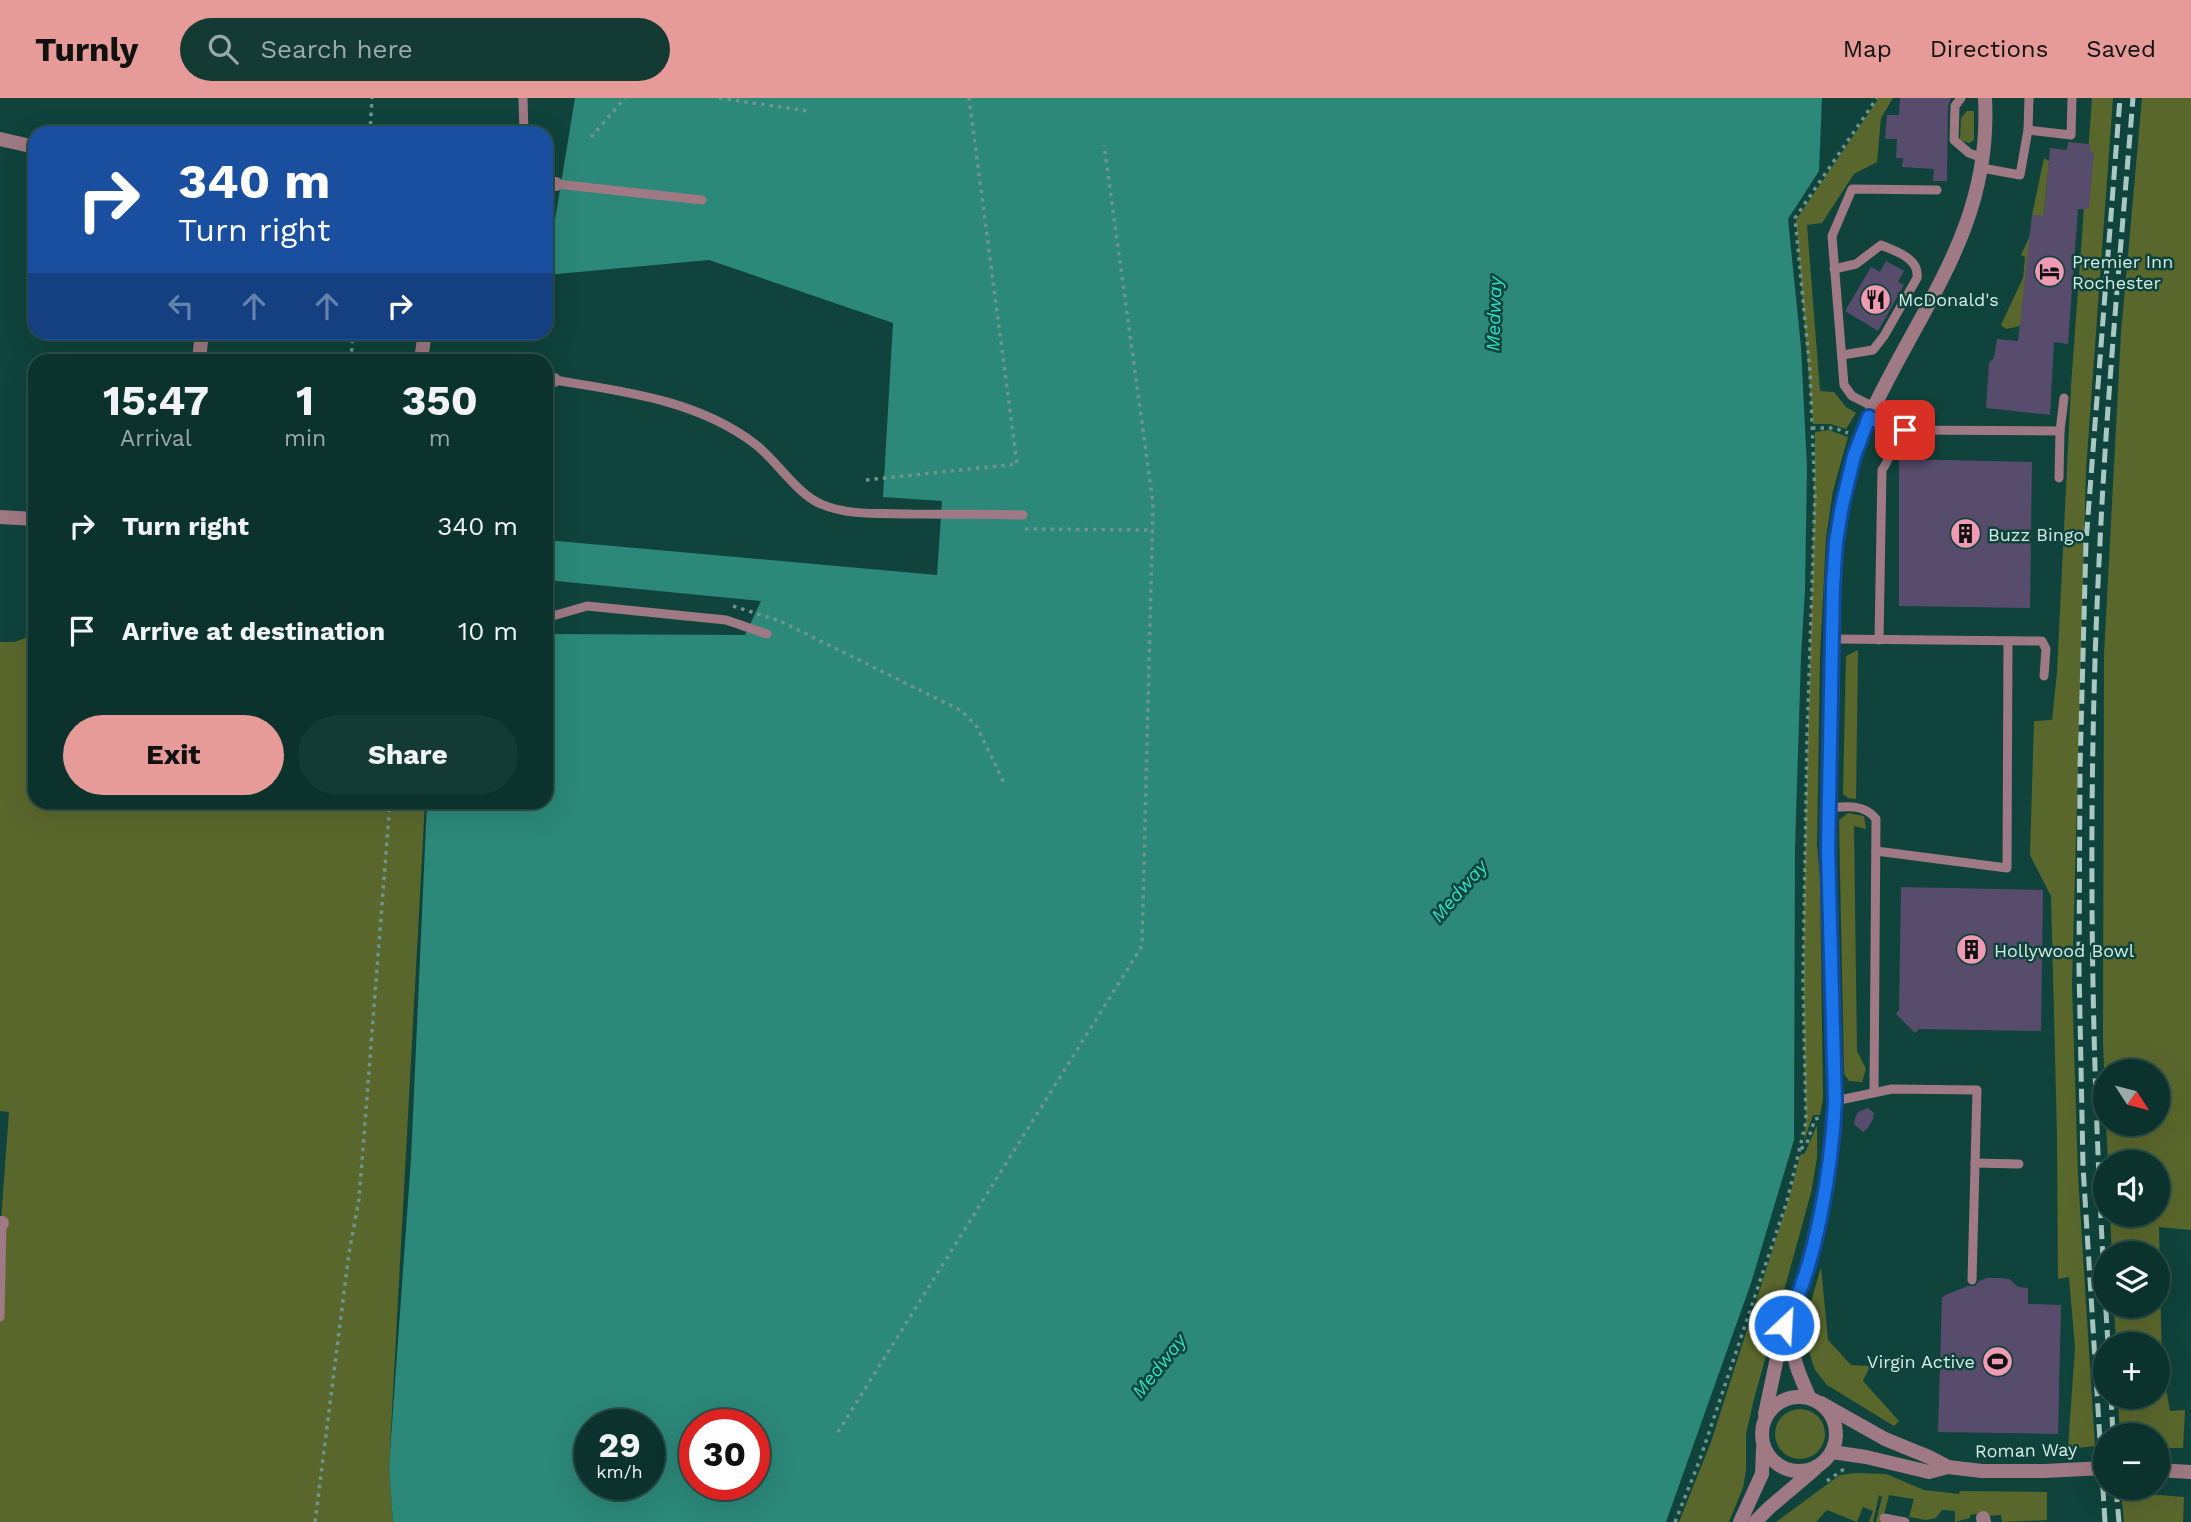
<!DOCTYPE html>
<meta charset="utf-8">
<style>
:root{--surface:#0b322c;--page:#143a34;--text:#f1f3f6;--muted:#9aaaa9;--line:#2b4d48;--accent:#e69b98}
body{margin:0;font-family:"Work Sans",sans-serif;background:var(--page);color:var(--text);height:100vh;display:flex;flex-direction:column;font-size:26px;white-space:nowrap}
*{box-sizing:border-box;margin:0}
p{font-size:23px;color:var(--muted)}
.icon{flex:none;width:38px;height:38px;fill:none;stroke:currentColor;stroke-width:2;stroke-linecap:round;stroke-linejoin:round}
.map{position:relative;flex:1;overflow:hidden}
.drawer{position:absolute;left:28px;top:256px;width:525px;height:455px;display:flex;flex-direction:column;background:var(--surface);border-radius:21px;box-shadow:0 7px 28px #0002,0 0 0 2px var(--line)}
.drawer>*{flex:none}
.guide{position:absolute;left:28px;top:28px;width:525px;height:214px;border-radius:21px;box-shadow:0 7px 28px #0002,0 0 0 2px var(--line);background:#1a4fa0;color:#fff;overflow:hidden}
.needle{width:46px;rotate:126deg}
.controls{position:absolute;left:2093px;top:961px;display:grid;gap:14px}
.controls a{display:grid;place-items:center;width:77px;height:77px;border-radius:50%;background:var(--surface);box-shadow:0 7px 28px #0002,0 0 0 2px var(--line);font-size:35px}
.speed{position:absolute;left:574px;top:1311px;display:flex;gap:14px;font-size:35px;font-weight:700;text-align:center}
.speed>*{display:grid;place-content:center;width:91px;height:91px;border-radius:50%;background:var(--surface);box-shadow:0 7px 28px #0002,0 0 0 2px var(--line);line-height:1}
.speed small{font-size:18px;font-weight:400}
.speed .limit{border:10px solid #d22;background:#fff;color:#111}
.pin{position:absolute;display:grid;place-items:center;width:60px;height:60px;color:#fff;margin:-30px;border-radius:14px;box-shadow:0 4px 10px #0006}
.me{position:absolute;width:77px;margin:-38px;rotate:25deg;stroke-linejoin:round;filter:drop-shadow(0 0 5px #0008)}
.turn{display:flex;align-items:center;gap:24px;height:147px;padding:0 35px;font-size:32px}
.turn .icon{width:91px;height:91px;stroke-width:2.5}
.turn b{display:block;font-size:49px;line-height:60px}
.lanes{display:flex;align-items:center;height:66px;padding:0 35px;background:#0003;justify-content:center;gap:35px;direction:ltr}
.lanes .off{opacity:.35}
.eta{display:flex;justify-content:space-evenly;align-items:center;height:119px;text-align:center}
.eta b{font-size:42px;font-weight:700;line-height:49px}
.cta{display:flex;gap:14px;margin-top:auto;padding:14px 35px}
.cta a{flex:1;height:80px;border-radius:42px;background:var(--accent);color:#111;font-size:28px;font-weight:700;line-height:80px;text-align:center}
.cta a+a{background:var(--page);color:var(--text)}
ul{padding:0;list-style:none}
li{display:flex;align-items:center;gap:21px;height:105px;padding:0 35px}
li div{flex:1}
li b{display:block;font-size:26px}
li em{font-style:normal}
header{display:flex;align-items:center;gap:42px;box-sizing:border-box;height:98px;padding:0 35px;background:var(--accent);color:#111}
header strong{font-size:33px}
nav{display:flex;gap:38px;margin-inline-start:auto;font-size:24px}
.search{width:490px;height:63px;background:var(--page);display:flex;align-items:center;gap:18px;box-sizing:border-box;padding:0 24px;border-radius:38px;color:var(--muted);font-size:26px}
.map>svg:first-child{display:block}
.green{fill:#5a672c}
.water{fill:#2c8879;fill-rule:evenodd}
.building{fill:#584c6d}
.lines{fill:none;stroke-linecap:round;stroke-linejoin:round}
.path{stroke:#6d948d;stroke-width:3.5;stroke-dasharray:3.5 5;stroke-linecap:butt}
.service{stroke:#9f7983;stroke-width:9}
.minor{stroke:#9f7983;stroke-width:14}
.rail{stroke:#a9c8c2;stroke-width:5;stroke-dasharray:14 7;stroke-linecap:butt}
.minor-bridge{stroke:#9f7983;stroke-width:14}
.route-casing{stroke:#114b97;stroke-width:18}
.route{stroke:#1a73e8;stroke-width:12}
.labels{text-anchor:middle;dominant-baseline:central;stroke-width:5;stroke-linejoin:round;paint-order:stroke}
.poi-label{font-size:18px;fill:#d3ece6;stroke:#0f433b;text-anchor:start}
.street-label{font-size:18px;fill:#d3ece6;stroke:#0f433b}
.water-label{font-size:19px;font-style:italic;fill:#2fe0c7;stroke:#0f433b}
</style>
<header>
<strong>Turnly</strong>
<div class="search"><svg class="icon" aria-label="search" viewBox="0 0 24 24"><circle cx="10" cy="10" r="6"/><path d="M15 15l6 6"/></svg>Search here</div>
<nav><a>Map</a><a>Directions</a><a>Saved</a></nav>
</header>
<div class="map">
<svg width="2191" height="1424" viewBox="0 0 2191 1424">
<rect width="100%" height="100%" fill="#0f433b"/>
<g class="green">
<path d="M1879,0H1893L1881,20L1877,64L1854,76L1822,125L1807,127L1820,293L1834,294L1846,309L1856,315L1846,331L1830,326H1813L1796,122Z"/>
<path d="M2092,0H2113L2086,372L2072,886L2078,1077L2095,1348L2068,1351L2075,1249L2069,1179L2058,1181L2057,1037L2051,798L2030,757L2034,623L2052,622L2057,574L2071,288Z"/>
<path d="M2142,0H2191V1132L2159,1129L2162,1268L2170,1313L2185,1312L2183,1350H2158V1337H2120L2118,1299L2158,1298V1246H2116L2114,1208H2158V1155H2112L2110,1117L2158,1116V1064H2108L2106,1026H2158V973H2105V996L2103,943L2104,557L2121,235Z"/>
<path d="M1967,13H1974V42L1969,45L1960,42L1961,20Z"/>
<path d="M2044,60L2049,63L2044,117H2032Z"/>
<path d="M2032,133L2020,228L2006,231L2001,227L2023,180L2025,159L2021,157Z"/>
<path d="M1829,332L1848,339L1833,393L1826,440L1820,558L1817,747L1820,779L1823,1001L1820,1017H1813L1804,1043L1806,1022C1798,792 1813,563 1815,334Z"/>
<path d="M35,536V704H425L389,1368L393,1424H0V1136L9,1014L0,1013V544H15Z"/>
<path d="M1858,552L1856,701L1848,700L1843,696L1846,558Z"/>
<path d="M1848,715L1864,718L1866,731L1854,728L1857,953L1866,971L1862,984L1849,983L1844,976L1839,722Z"/>
<path d="M1817,1027V1060L1811,1095L1754,1301L1746,1336V1372L1743,1390L1729,1424H1679L1711,1344L1790,1097L1800,1057L1805,1055Z"/>
<path d="M1821,1169L1828,1242L1851,1267L1870,1268L1863,1283L1899,1323L1894,1328L1827,1287L1815,1272L1808,1251L1809,1211Z"/>
<circle cx="1800" cy="1336" r="25"/>
<path d="M1856,1375L1886,1376L1924,1392L1959,1396L1960,1393L2047,1394V1422L2002,1424L2001,1417L1988,1418L1987,1415L1970,1417V1420L1955,1424V1413L1942,1412L1936,1420L1926,1422L1909,1419L1914,1401L1889,1397L1882,1424H1876L1882,1399L1879,1397L1873,1424H1869L1873,1413L1863,1409L1857,1424L1827,1412L1816,1424H1776L1840,1377Z"/>
<path d="M2121,1394L2184,1399L2183,1424H2124Z"/>
</g>
<path class="water" d="M575,0H1822L1819,73L1788,121L1801,249L1807,369L1805,492L1801,559L1795,750L1794,1042L1751,1185L1666,1424H393L389,1368L411,1061L427,704H546V536L745,537L761,503L546,482V442L937,477L942,403L883,399L893,225L709,162L546,177ZM590,1326H649V1386H590ZM695,1326H754V1386H695Z"/>
<g class="building">
<path d="M1900,0H1951L1948,8L1947,83H1933L1934,71L1902,69L1903,60H1896L1897,41H1885L1887,17H1899Z"/>
<path d="M2068,44L2090,46V54H2094L2089,111H2078L2068,246L2054,244L2050,317L1986,310L1989,265L1994,260L1997,241L2018,243L2032,117H2044L2050,50L2067,52Z"/>
<path d="M1886,163L1904,173L1898,184L1904,187L1878,233L1845,213L1871,169L1880,174Z"/>
<path d="M1899,361L2032,364L2030,510L1899,508Z"/>
<path d="M1901,789L2043,792L2041,933L1919,931L1915,935L1896,916L1899,912Z"/>
<path d="M1868,1010L1874,1015L1873,1021L1868,1030L1863,1034L1854,1026L1855,1020L1858,1014Z"/>
<path d="M1987,1180H2001L2009,1181L2018,1189L2028,1190V1206L2061,1207L2058,1336L1938,1334L1942,1200L1945,1197L1968,1188H1975L1979,1183Z"/>
</g>
<g class="lines">
<g class="path">
<path d="M719,0L808,13"/>
<path d="M370,35L372,0"/>
<path d="M591,39L625,0"/>
<path d="M351,262L353,234"/>
<path d="M1812,330H1834L1848,335"/>
<path d="M866,382L1017,366L969,0"/>
<path d="M1025,431L1153,432"/>
<path d="M733,508L780,523L962,613L977,629L1004,685"/>
<path d="M33,570L35,569"/>
<path d="M1801,1051L1807,1045L1815,1021L1819,1020"/>
<path d="M838,1334L1142,848L1153,405L1104,47"/>
<path d="M1827,1383L1844,1371"/>
<path d="M315,1424L349,1155L359,1101L390,704"/>
<path d="M1675,1424L1699,1364L1787,1103L1806,1024L1803,883L1807,639L1815,399L1810,273L1795,120L1877,0"/>
</g>
<g class="service">
<path d="M523,0L524,35"/>
<path d="M1961,0L1955,8L1954,42L1969,55L1983,60"/>
<path d="M2028,32L2071,37L2072,0"/>
<path d="M1982,70L2020,77L2028,32L2029,0"/>
<path d="M556,86L702,102"/>
<path d="M1834,171L1856,166L1881,147C1896,153 1920,161 1917,180L1884,238L1873,252L1842,257"/>
<path d="M554,282C622,293 698,302 755,346C776,362 797,396 821,406C848,418 882,415 911,416C948,416 985,416 1023,417"/>
<path d="M1874,309L1852,298L1844,287L1832,138L1852,91L1937,92"/>
<path d="M1869,319L1890,330L1905,332L2060,333"/>
<path d="M2059,380L2060,333L2064,300"/>
<path d="M546,515L556,517L587,508L726,522L767,536"/>
<path d="M1833,541L2042,543L2046,551L2044,578"/>
<path d="M1879,542L1882,372C1892,358 1892,347 1890,330"/>
<path d="M1829,710C1847,708 1865,706 1876,721L1874,994"/>
<path d="M1876,753L2007,770L2008,544"/>
<path d="M1835,1003L1892,991L1977,992L1972,1182"/>
<path d="M1975,1065L2019,1066"/>
<path d="M0,1219L2,1125"/>
<path d="M1884,1420L1905,1424"/>
</g>
<g class="minor">
<path d="M0,41L35,49"/>
<path d="M546,84L556,86"/>
<path d="M199,262L202,234"/>
<path d="M421,262L425,234"/>
<path d="M546,282H554"/>
<path d="M0,419L35,421"/>
<path d="M0,1125H2"/>
<circle cx="1799" cy="1336" r="37"/>
<path d="M1809,1299C1802,1282 1792,1262 1792,1242C1791,1211 1803,1182 1811,1152C1823,1103 1833,1054 1835,1003C1830,860 1826,717 1831,573C1833,517 1830,460 1843,405C1851,372 1859,339 1874,309C1925,203 1992,125 1985,0"/>
<path d="M1821,1305L1885,1341L1929,1359L1948,1369L1982,1373H2044"/>
<path d="M1765,1316L1784,1227L1791,1214"/>
<path d="M1832,1354L1866,1359L1929,1374L1948,1369"/>
<path d="M2158,1372L2191,1374"/>
<path d="M1983,1420L1984,1424"/>
<path d="M1740,1424L1762,1376L1763,1350"/>
<path d="M1755,1424L1770,1409L1815,1371"/>
</g>
<g class="rail">
<path d="M2108,1246C2091,979 2086,711 2100,444C2107,296 2121,148 2133,0"/>
<path d="M2111,1298L2113,1337"/>
<path d="M2116,1390L2119,1424"/>
<path d="M2105,1424L2083,1068L2079,870L2080,670L2086,444L2120,0"/>
</g>
<path class="minor-bridge" d="M2044,1373L2105,1370"/>
</g>
<g class="lines">
<defs>
<path id="route" d="M1784,1227C1816,1171 1832,1067 1835,1003L1828,753L1833,488L1836,444L1842,408L1854,358L1869,319L1890,330L1905,332"/>
</defs>
<use href="#route" class="route-casing"/>
<use href="#route" class="route"/>
</g>
<defs>
<symbol id="hotel-disc" viewBox="-11 -11 22 22"><circle r="9.5" fill="#f09ab4" stroke="#0f433b"/><path d="M-6-4.5h1.5V1H6V5H4.5V3h-9V5H-6ZM-4 0a1.8 1.8 0 1 1 3.6 0ZM.5 0V-2.5h3Q6-2.5 6 0Z" fill="#111"/></symbol>
<symbol id="restaurant-disc" viewBox="-11 -11 22 22"><circle r="9.5" fill="#f09ab4" stroke="#0f433b"/><path d="M-5-6h1v4h1v-4h1v4h1v-4h1v5L-1.5 .5V6h-2V.5L-5-1ZM5-6V6H3V1.5H1.5Q1.5-4 5-6Z" fill="#111"/></symbol>
<symbol id="building-disc" viewBox="-11 -11 22 22"><circle r="9.5" fill="#f09ab4" stroke="#0f433b"/><path d="M-4-6H4V6H1V3H-1V6H-4ZM-2.5-4.3h1.7v1.8h-1.7ZM.8-4.3h1.7v1.8H.8ZM-2.5-1h1.7V.8h-1.7ZM.8-1h1.7V.8H.8Z" fill="#111"/></symbol>
<symbol id="stadium-disc" viewBox="-11 -11 22 22"><circle r="9.5" fill="#f09ab4" stroke="#0f433b"/><path d="M0-5a6.5 5 0 1 0 0 10a6.5 5 0 1 0 0-10ZM-3.5-1.8h7v3.6h-7Z" fill="#111"/></symbol>
</defs>
<g fill-rule="evenodd">
<use href="#hotel-disc" x="2032" y="156" width="35" height="35"/>
<use href="#restaurant-disc" x="1858" y="184" width="35" height="35"/>
<use href="#building-disc" x="1948" y="418" width="35" height="35"/>
<use href="#building-disc" x="1954" y="834" width="35" height="35"/>
<use href="#stadium-disc" x="1980" y="1246" width="35" height="35"/>
</g>
<g class="labels">
<g class="poi-label">
<text x="2072" y="163">Premier Inn<tspan x="2072" dy="21">Rochester</tspan></text>
<text x="1898" y="201">McDonald's</text>
<text x="1988" y="436">Buzz Bingo</text>
<text x="1994" y="852">Hollywood Bowl</text>
<text x="1975" y="1263" text-anchor="end">Virgin Active</text>
</g>
<g class="street-label">
<text transform="translate(2026 1352) rotate(-1)">Roman Way</text>
</g>
<g class="water-label">
<text transform="translate(1494 216) rotate(-88)">Medway</text>
<text transform="translate(1459 793) rotate(-49)">Medway</text>
<text transform="translate(1159 1268) rotate(-52)">Medway</text>
</g>
</g>
</svg>
<div class="controls">
<a><svg class="needle" viewBox="-14 -14 28 28"><path d="M0-13l5 13h-10z" fill="#e53935"/><path d="M0 13l5-13h-10z" fill="#9aaaa9"/></svg></a>
<a><svg class="icon" aria-label="sound" viewBox="0 0 24 24"><path d="M4 9h4l5-4v14l-5-4H4zM17 9q2 3 0 6"/></svg></a>
<a><svg class="icon" aria-label="layers" viewBox="0 0 24 24"><path d="M12 4l9 5-9 5-9-5zM3 14l9 5 9-5"/></svg></a>
<a>+</a>
<a>−</a>
</div>
<div class="speed"><div>29<small>km/h</small></div><div class="limit">30</div></div>
<div class="pin" style="left:1905px;top:332px;background:#d93025"><svg class="icon" aria-label="arrive" viewBox="0 0 24 24"><path d="M6 21V4h12l-3 4 3 4H6"/></svg></div>
<svg class="me" style="left:1784px;top:1227px" viewBox="-20 -20 40 40"><circle r="17" fill="#1a73e8" stroke="#fff" stroke-width="3"/><path d="M0-11L8 9 0 5-8 9z" fill="#fff"/></svg>
<div class="guide">
<div class="turn"><svg class="icon" aria-label="right" viewBox="0 0 24 24"><path d="M7 20v-9h11M14 6l5 5-5 5"/></svg><div><b>340 m</b>Turn right</div></div>
<div class="lanes"><svg class="icon off" aria-label="left" viewBox="0 0 24 24"><path d="M17 20v-9H6M10 6l-5 5 5 5"/></svg><svg class="icon off" aria-label="ahead" viewBox="0 0 24 24"><path d="M12 20V5M6 11l6-6 6 6"/></svg><svg class="icon off" aria-label="ahead" viewBox="0 0 24 24"><path d="M12 20V5M6 11l6-6 6 6"/></svg><svg class="icon" aria-label="right" viewBox="0 0 24 24"><path d="M7 20v-9h11M14 6l5 5-5 5"/></svg></div>
</div>
<section class="drawer">
<div class="eta">
<div><b>15:47</b><p>Arrival</p></div>
<div><b>1</b><p>min</p></div>
<div><b>350</b><p>m</p></div>
</div>
<ul>
<li><svg class="icon" aria-label="right" viewBox="0 0 24 24"><path d="M7 20v-9h11M14 6l5 5-5 5"/></svg><div><b>Turn right</b></div><em>340 m</em></li>
<li><svg class="icon" aria-label="arrive" viewBox="0 0 24 24"><path d="M6 21V4h12l-3 4 3 4H6"/></svg><div><b>Arrive at destination</b></div><em>10 m</em></li>
</ul>
<div class="cta"><a>Exit</a><a>Share</a></div>
</section>
</div>
